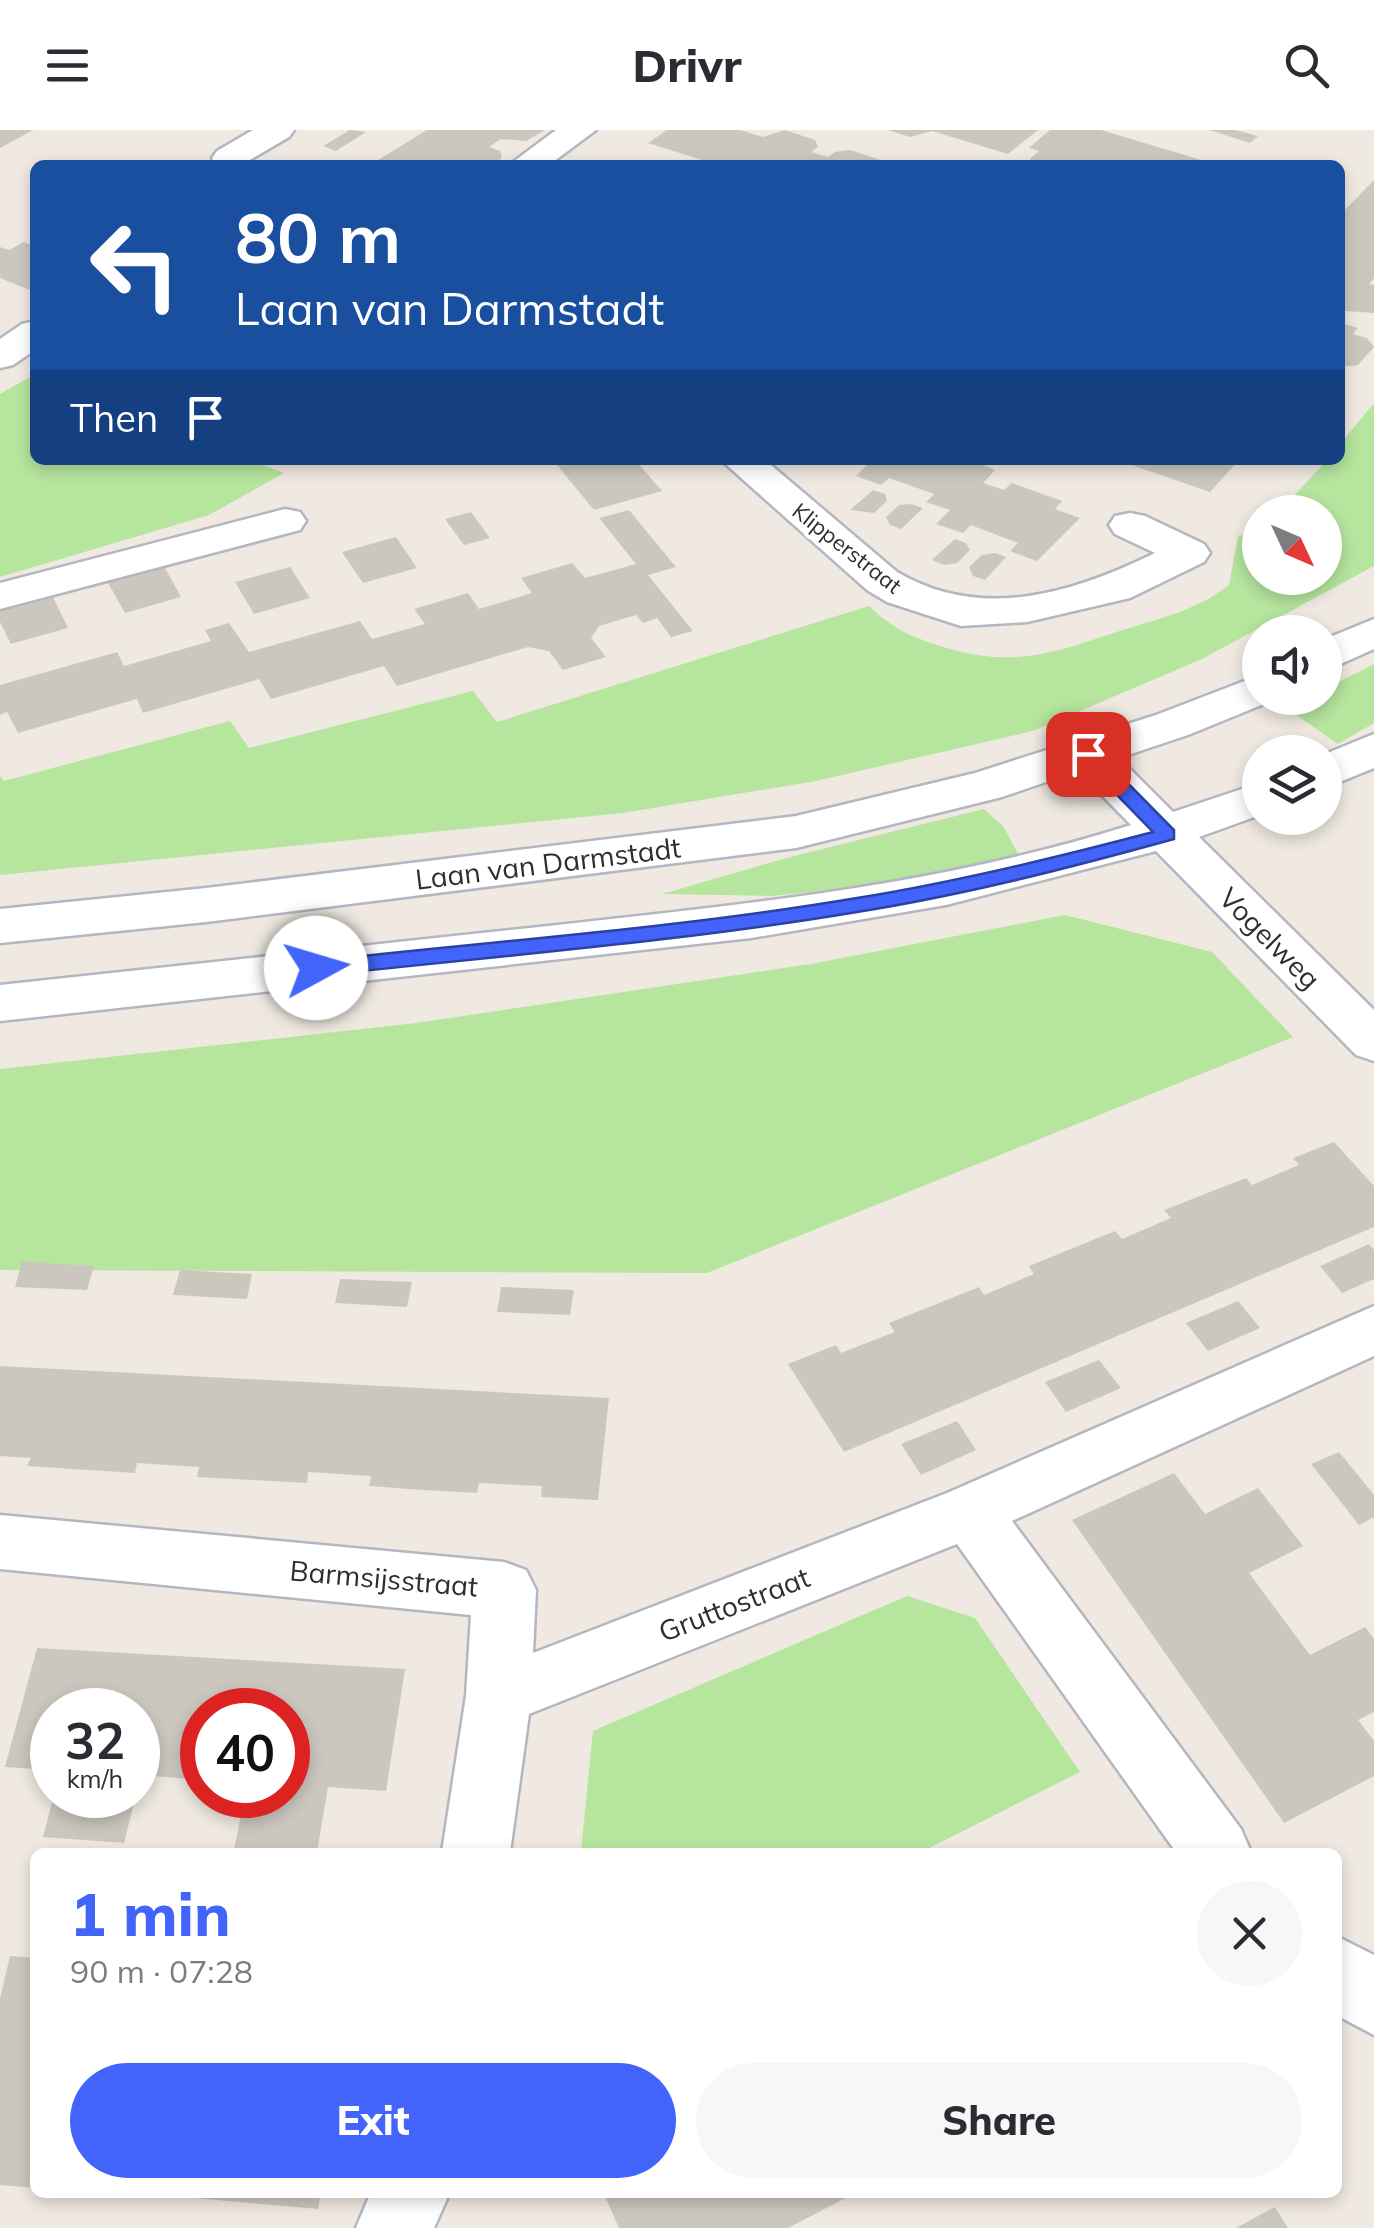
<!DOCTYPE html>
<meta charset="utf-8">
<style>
:root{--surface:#fff;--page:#f7f7f7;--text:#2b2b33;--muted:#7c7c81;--accent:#4264fb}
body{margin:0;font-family:Mulish,sans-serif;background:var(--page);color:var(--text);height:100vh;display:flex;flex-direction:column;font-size:38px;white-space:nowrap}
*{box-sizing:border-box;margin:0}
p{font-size:32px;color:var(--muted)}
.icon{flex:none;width:55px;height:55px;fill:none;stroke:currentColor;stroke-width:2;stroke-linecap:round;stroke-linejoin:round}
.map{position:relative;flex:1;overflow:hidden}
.panel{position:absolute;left:30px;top:1718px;width:1312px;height:350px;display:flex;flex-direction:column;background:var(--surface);border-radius:15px;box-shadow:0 5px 15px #0003}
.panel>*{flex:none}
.top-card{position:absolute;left:30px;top:30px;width:1315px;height:305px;border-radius:15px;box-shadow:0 5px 15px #0003;background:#1a4fa0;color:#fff;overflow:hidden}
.needle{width:65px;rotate:134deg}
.controls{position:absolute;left:1242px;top:365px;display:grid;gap:20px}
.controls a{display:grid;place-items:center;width:100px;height:100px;border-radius:50%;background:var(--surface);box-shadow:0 5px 15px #0003;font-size:50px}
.speed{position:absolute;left:30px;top:1558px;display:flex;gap:20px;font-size:50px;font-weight:700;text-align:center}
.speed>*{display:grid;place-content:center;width:130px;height:130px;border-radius:50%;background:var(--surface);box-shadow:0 5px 15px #0003;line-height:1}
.speed small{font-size:25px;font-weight:400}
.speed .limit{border:15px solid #d22;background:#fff;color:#111}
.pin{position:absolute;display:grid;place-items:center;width:85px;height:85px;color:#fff;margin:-42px;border-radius:20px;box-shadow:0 5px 15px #0006}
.me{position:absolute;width:110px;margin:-55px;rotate:84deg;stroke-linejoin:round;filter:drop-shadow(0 0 8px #0008)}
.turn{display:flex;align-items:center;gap:35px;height:210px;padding:0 40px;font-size:45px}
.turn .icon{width:130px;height:130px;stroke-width:2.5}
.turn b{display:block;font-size:70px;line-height:85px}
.then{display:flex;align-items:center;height:95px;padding:0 40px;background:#0003;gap:20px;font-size:38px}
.round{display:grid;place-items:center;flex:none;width:105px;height:105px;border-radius:52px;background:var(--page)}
.head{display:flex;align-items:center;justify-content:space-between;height:170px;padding:0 40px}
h1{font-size:60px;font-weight:800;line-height:75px;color:var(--accent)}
.primary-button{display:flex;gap:20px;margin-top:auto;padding:20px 40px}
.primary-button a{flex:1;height:115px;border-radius:60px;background:var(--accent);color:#fff;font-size:40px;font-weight:800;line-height:115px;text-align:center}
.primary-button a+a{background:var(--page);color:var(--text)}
header{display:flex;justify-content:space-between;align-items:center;height:130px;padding:0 40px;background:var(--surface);font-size:45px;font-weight:800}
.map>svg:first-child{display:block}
.green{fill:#b6e59e}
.building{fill:#cbc7bf}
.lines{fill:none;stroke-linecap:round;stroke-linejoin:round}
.street-casing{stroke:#b4b7c1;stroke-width:5}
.secondary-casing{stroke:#b4b7c1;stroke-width:5}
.street{fill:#fff;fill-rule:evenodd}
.secondary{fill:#fff;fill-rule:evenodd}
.route{fill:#4264fb;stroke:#2b41a3;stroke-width:2.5}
.labels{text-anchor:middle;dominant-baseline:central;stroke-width:8;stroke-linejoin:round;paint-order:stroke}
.far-street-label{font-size:22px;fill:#2e2e2e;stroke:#fff}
.street-label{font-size:28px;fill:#2e2e2e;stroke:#fff}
</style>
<header><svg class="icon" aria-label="menu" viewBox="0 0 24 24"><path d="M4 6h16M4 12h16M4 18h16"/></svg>Drivr<svg class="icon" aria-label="search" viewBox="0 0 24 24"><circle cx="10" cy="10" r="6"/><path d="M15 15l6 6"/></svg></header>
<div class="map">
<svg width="1374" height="2098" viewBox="0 0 1374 2098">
<rect width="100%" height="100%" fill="#efe9e1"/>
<g class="green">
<path d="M35,244V330H249L284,343L209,385L0,447V264Z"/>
<path d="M1374,273V436L1202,529L1033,601L816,651L623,683L0,745V646L4,651L230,591L249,618L473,561L497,592L869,476C890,496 906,505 934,514C1010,540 1050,524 1123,500C1161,488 1197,480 1229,455L1238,406L1260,401V448H1325V382H1279L1327,330H1340V314Z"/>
<path d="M1374,534V593L1338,614L1286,578L1308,568H1325V559Z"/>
<path d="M984,679L1003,696L1022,731L886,754L772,766L662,764L790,727Z"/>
<path d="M1065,785L1212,822L1293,907L707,1143L0,1140V939L416,893L811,834Z"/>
<path d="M907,1466L975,1488L1080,1642L921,1722H581L593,1601Z"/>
</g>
<g class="building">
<path d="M0,0H33L0,18Z"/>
<path d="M350,0L366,2L336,21L323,16Z"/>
<path d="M427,0H545L526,11L501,9L489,17L500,21L502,28L491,35H370Z"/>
<path d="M667,0H740L763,7L785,0L815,10L818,17L811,22L828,27L835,22L850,20L881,30L884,35H718L648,13Z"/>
<path d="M888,0H1038L1008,24L932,1L910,7Z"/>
<path d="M1050,0H1101L1218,35H1034L1030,29L1039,21L1029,18Z"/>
<path d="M1210,0H1235L1258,6L1250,13Z"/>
<path d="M1374,50V148L1369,154L1374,155V183L1345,181L1340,185V85Z"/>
<path d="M24,112L35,116V162L0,148V117L9,120Z"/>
<path d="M1340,193L1358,198L1353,204L1367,208L1374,217L1358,235L1340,237Z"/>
<path d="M553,330H635L662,361L594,380Z"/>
<path d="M862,330H973L995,340L983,353L1004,360L1012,353L1062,371L1055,379L1080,388L1037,431L1010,421L1018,413L971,395L963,403L936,394L950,380L926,372L934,364L889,348L881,355L856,346L869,333Z"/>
<path d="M1132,330H1239L1210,362L1129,334Z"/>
<path d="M873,360L885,364L887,371L874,383L850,380Z"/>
<path d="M911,374L923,378L901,399L890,395L886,387L899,375Z"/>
<path d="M629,380L676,437L648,445L693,501L671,507L657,488L643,493L636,485L599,496L591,508L606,527L563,540L549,521L528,517L397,556L384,536L271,569L259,549L143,583L137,569L18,603L7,582L0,585V555L117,522L124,536L211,511L205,500L229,493L249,522L360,491L372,509L425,494L414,479L468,463L479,479L532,463L521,448L572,433L585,448L636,434L599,388Z"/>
<path d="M471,382L490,408L464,415L445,389Z"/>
<path d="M396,407L417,438L363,453L342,422Z"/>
<path d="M955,409L966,413L970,420L957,433L944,435L932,430Z"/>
<path d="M995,423L1006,427L985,450L973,446L969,437L982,425Z"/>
<path d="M164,436L181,467L125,483L107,451Z"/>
<path d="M290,437L310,468L254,484L235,452Z"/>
<path d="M53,467L68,498L11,514L0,492V481Z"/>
<path d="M1334,1012L1374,1056V1097L844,1322L788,1234L836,1215L841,1223L869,1212L895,1202L889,1193L979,1157L984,1165L1034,1144L1029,1136L1115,1101L1122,1109L1171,1088L1164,1080L1246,1048L1252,1055L1299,1035L1293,1028Z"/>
<path d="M1369,1114L1374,1120V1149L1342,1163L1320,1136Z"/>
<path d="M22,1131L58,1134L94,1136L87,1160L15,1157Z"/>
<path d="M180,1140L252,1144L247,1169L173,1165Z"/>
<path d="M340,1149L412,1152L407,1177L335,1173Z"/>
<path d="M501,1157L574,1160L570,1185L497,1182Z"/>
<path d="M1238,1171L1260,1198L1208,1221L1186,1193Z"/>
<path d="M1099,1230L1121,1258L1066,1282L1045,1252Z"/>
<path d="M0,1236L609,1268L598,1370L541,1367L542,1356L479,1353L477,1363L423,1360L369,1356L371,1346L308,1342L307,1353L197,1347L199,1337L137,1333L135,1343L27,1336L31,1328L0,1326Z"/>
<path d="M957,1291L976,1320L921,1345L901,1314Z"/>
<path d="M1339,1322L1374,1365V1387L1359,1395L1311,1334Z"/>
<path d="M1174,1343L1205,1384L1258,1358L1303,1416L1249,1443L1310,1525L1365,1497L1374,1509V1582L1358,1590L1374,1611V1646L1284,1693L1072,1390Z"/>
<path d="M37,1518L405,1539L386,1661L328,1657L317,1722L234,1720L245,1665H288V1580H202V1650L141,1645L138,1654V1580H52V1640L5,1637Z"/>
<path d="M54,1665H136L124,1713L43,1707Z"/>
<path d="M10,1826L35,1828V2058L0,2055V1869Z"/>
<path d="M128,2062H321L318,2079Z"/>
<path d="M603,2062H857L788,2098H619Z"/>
<path d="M1275,2077L1288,2098H1236Z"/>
</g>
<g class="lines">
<defs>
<g id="street">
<path d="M253,0H294L289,7L248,31L250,35H216L212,28L217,21Z"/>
<path d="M556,0H596L549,35H509Z"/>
<path d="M35,191V220L13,235L0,238V209L22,194Z"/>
<path d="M721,330H765L897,442C981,492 1073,463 1155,423L1115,404L1109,395L1115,386L1130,383L1145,386L1204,414L1210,423L1204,432L1130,468L1027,492L961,496L887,472L867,460Z"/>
<path d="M285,379L300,382L306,391L300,400L0,479V453Z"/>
<path d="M1374,1176V1226L1012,1391L1241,1699L1251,1722H1176L957,1414L529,1584L510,1722H442L466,1566L471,1485L0,1439V1385L504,1432L526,1440L536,1460L533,1523L947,1363Z"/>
<path d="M1338,1807L1374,1825V1905L1338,1886Z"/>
<path d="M371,2062H450L434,2098H356Z"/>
</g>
<g id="secondary">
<path d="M1374,489V519L1325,541V509Z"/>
<path d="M1260,545V568L1276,569L1188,605L1119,628L1173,682L1260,653V685L1199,707L1374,880V931L1356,925L1156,721L946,775L751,808L0,891V855C186,835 372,815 557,795C750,774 945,754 1131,695L1078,641L1002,667L796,718L206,792L0,813V779L206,758L796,686L975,643L1156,585Z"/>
<path d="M1374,604V638L1325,658V624Z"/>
</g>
</defs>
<use href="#street" class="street-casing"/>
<use href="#secondary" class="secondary-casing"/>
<use href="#street" class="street"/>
<use href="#secondary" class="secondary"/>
</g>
<path class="route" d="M1088,618L1095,620L1174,700V709C1069,738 964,765 857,782C678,812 496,826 316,846L306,838L316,831C496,811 679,798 857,768C957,752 1055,728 1153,702L1081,628V620Z"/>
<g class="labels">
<g class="far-street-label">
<text transform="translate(847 418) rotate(38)">Klipperstraat</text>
</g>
<g class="street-label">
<text transform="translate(548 733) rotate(-7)">Laan van Darmstadt</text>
<text transform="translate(1270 808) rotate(45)">Vogelweg</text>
<text transform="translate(384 1448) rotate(5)">Barmsijsstraat</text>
<text transform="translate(734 1474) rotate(-21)">Gruttostraat</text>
</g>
</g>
</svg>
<div class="controls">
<a><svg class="needle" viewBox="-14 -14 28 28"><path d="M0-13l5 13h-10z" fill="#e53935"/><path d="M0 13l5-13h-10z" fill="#7c7c81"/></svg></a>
<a><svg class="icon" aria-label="sound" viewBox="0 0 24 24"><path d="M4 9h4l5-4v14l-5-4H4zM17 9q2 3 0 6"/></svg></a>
<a><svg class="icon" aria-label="layers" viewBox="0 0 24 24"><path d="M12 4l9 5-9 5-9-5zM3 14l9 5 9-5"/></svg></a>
</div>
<div class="speed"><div>32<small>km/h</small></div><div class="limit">40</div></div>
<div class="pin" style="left:1088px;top:624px;background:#d93025"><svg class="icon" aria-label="arrive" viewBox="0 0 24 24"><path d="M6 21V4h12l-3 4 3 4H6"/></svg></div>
<svg class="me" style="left:316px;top:838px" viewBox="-20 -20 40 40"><circle r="19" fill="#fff"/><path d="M0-13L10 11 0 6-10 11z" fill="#4264fb"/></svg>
<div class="top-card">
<div class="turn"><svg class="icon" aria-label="left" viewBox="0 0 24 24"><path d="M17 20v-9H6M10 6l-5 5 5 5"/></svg><div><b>80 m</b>Laan van Darmstadt</div></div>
<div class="then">Then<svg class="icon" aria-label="arrive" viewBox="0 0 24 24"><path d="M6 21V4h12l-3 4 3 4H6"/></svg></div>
</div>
<section class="panel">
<div class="head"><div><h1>1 min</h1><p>90 m · 07:28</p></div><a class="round"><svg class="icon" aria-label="close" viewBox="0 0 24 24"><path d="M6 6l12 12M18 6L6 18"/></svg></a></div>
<div class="primary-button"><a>Exit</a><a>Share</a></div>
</section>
</div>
